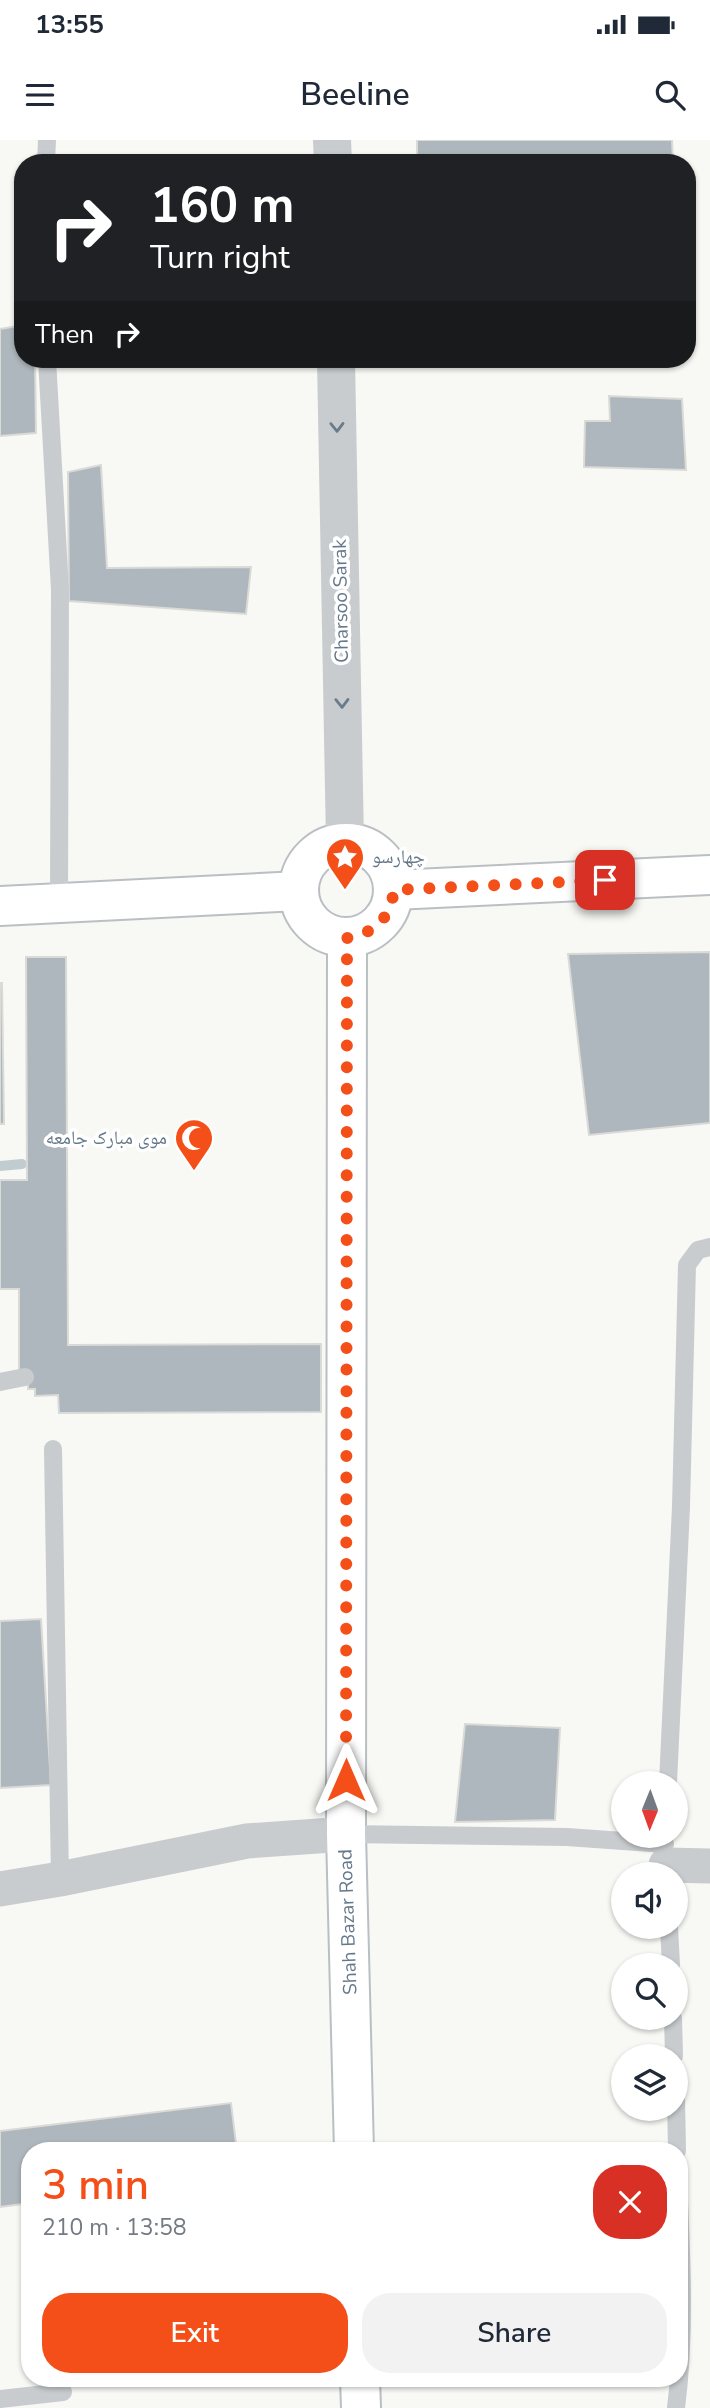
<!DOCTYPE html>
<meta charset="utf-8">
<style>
:root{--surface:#fff;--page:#f2f2f3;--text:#1f2937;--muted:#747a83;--accent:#f44f19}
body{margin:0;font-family:"Nunito Sans","Noto Naskh Arabic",sans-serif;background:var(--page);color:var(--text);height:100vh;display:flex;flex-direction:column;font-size:26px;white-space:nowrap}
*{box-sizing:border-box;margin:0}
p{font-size:23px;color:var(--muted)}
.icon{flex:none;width:38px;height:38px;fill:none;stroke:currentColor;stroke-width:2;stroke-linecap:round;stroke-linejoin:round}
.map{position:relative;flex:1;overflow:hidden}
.panel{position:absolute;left:21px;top:2002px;width:667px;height:245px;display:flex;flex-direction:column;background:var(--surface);border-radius:28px;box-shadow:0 2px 5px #0004}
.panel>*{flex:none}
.guide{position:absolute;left:14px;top:14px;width:682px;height:214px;border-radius:28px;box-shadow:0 2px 5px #0004;background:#202124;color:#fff;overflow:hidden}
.needle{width:46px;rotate:181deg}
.buttons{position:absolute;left:611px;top:1631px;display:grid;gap:14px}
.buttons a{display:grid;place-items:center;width:77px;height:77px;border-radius:50%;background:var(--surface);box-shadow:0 2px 5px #0004;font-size:35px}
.pin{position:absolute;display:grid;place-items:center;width:60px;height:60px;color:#fff;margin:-30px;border-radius:14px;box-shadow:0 4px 10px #0006}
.me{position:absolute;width:77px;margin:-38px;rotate:0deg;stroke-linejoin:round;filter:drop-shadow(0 0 5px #0008)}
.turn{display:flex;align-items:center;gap:24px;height:147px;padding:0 21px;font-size:32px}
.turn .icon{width:91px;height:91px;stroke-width:2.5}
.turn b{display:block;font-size:49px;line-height:60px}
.then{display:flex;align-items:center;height:66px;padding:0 21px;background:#0003;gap:14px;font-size:26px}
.round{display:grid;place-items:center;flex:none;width:74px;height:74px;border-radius:28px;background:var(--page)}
.summary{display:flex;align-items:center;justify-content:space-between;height:119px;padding:0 21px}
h1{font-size:42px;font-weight:600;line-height:52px;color:var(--accent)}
.button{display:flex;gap:14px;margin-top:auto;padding:14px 21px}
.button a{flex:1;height:80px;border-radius:28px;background:var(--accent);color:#fff;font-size:28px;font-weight:600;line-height:80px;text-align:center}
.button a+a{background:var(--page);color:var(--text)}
.status{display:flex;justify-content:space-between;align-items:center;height:49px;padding:0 35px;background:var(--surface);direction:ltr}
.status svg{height:19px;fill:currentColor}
header{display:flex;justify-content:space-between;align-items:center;height:91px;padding:0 21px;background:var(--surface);font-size:32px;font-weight:600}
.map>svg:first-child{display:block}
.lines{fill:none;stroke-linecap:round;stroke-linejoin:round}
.stream{stroke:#c1ccd1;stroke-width:10}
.building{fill:#aeb7bd;stroke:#dadad7;stroke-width:2}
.secondary-casing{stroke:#babfc4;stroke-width:42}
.service{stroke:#c8cccf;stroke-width:18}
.minor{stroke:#c8cccf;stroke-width:35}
.tertiary{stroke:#c8cccf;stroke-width:38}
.secondary{stroke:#fff;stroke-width:38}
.oneway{stroke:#697c8c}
.route{stroke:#f44f19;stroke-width:12;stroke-dasharray:0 21.6}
.labels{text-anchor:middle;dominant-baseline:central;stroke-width:7;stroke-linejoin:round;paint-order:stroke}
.street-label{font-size:19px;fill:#647889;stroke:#fff}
.poi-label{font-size:19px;fill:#647889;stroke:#fff;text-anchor:start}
</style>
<div class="status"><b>13:55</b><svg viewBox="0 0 49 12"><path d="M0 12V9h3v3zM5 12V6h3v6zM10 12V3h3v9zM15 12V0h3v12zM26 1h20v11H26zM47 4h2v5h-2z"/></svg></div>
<header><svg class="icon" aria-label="menu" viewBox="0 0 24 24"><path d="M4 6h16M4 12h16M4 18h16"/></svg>Beeline<svg class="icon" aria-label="search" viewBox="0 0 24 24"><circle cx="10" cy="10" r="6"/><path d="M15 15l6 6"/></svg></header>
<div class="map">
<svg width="710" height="2268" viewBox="0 0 710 2268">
<rect width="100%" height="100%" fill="#f8f8f5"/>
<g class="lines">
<path class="stream" d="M0,1026L22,1024"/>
</g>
<g class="building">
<path d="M417,0H672L673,23H417Z"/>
<path d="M23,185V219H35L36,293L0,296V189Z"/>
<path d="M609,256L682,259L686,330L584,327L585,281H610Z"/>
<path d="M101,325L107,428L251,427L246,474L69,461L68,332Z"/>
<path d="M710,812V983L589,995L568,814Z"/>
<path d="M26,817H66L68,1205L321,1204V1272L59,1273L58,1255L35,1256V1249H28V1230H19V1149H0V1040H27Z"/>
<path d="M0,843H2L4,984H0Z"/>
<path d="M41,1479L51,1645L0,1648V1481Z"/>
<path d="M465,1584L560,1588L555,1680L455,1682Z"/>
<path d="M231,1963L237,2011H30V2063L0,2067V1991Z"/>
</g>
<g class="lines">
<defs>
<g id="secondary">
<circle cx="346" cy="750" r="47"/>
<path d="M394,750L710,735"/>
<path d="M0,766L299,751"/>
<path d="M347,798L346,1694L354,2011"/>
<path d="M360,2238L361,2268"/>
</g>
</defs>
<use href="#secondary" class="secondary-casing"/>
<g class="service">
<path d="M46,23L47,0"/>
<path d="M47,219L60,450L59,762"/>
<path d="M0,1242L25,1237"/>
<path d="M53,1309L60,1739"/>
<path d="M668,1643L681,1367L687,1125L698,1110L710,1107"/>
<path d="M346,1694L567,1697L665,1704"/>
<path d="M669,1787L671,1825"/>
<path d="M673,1878L674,1916"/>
<path d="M676,1959L677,2011"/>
<path d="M0,2259L63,2252"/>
<path d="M676,2268C685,2198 682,2130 679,2060"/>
</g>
<g class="minor">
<path d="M666,1725L710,1726"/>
<path d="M0,1749L60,1739L247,1701L346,1694"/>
</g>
<g class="tertiary">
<path d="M332,0L333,23"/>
<path d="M336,219L345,703"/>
</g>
<use href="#secondary" class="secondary"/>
</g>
<defs><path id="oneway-chevron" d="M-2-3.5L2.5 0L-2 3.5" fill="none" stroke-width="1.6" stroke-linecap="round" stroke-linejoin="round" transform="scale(1.75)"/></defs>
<g class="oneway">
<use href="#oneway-chevron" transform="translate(337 287) rotate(89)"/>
<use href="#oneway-chevron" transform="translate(342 563) rotate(89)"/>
</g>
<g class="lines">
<path class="route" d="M346,1640L347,798C375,793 390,779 394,750L605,740"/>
</g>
<defs>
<symbol id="sight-pin" viewBox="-11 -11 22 30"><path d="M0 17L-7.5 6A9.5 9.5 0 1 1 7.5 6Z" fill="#f44f19" stroke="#fff"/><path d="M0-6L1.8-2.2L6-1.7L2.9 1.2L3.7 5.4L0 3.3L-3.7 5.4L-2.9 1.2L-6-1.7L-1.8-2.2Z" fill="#fff"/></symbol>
<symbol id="mosque-pin" viewBox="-11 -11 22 30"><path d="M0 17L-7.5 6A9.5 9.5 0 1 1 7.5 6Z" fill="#f44f19" stroke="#fff"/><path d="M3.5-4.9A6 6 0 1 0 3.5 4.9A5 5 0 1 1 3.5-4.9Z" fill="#fff"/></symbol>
</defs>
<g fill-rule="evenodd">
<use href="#sight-pin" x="323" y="695" width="44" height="60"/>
<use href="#mosque-pin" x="172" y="976" width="44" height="60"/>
</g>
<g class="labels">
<g class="street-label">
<text transform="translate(341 461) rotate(-91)">Charsoo Sarak</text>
<text transform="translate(348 1782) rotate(-92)">Shah Bazar Road</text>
</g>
<g class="poi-label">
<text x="372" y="717">چهارسو</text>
<text x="167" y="998" text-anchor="end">موی مبارک جامعه</text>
</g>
</g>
</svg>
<div class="buttons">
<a><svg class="needle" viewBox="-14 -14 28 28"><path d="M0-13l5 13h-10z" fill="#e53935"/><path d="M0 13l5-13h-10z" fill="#747a83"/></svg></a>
<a><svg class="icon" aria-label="sound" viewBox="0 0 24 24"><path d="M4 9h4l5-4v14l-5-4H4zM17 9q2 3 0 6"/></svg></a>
<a><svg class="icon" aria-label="search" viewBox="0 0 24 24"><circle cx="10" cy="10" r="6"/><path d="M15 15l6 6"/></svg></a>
<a><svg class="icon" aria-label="layers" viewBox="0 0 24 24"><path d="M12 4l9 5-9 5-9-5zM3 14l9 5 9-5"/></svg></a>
</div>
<div class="pin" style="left:605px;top:740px;background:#d93025"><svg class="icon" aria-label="arrive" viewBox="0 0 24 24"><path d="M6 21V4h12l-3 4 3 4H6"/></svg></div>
<svg class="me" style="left:346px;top:1640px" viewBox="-20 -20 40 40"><path d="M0-17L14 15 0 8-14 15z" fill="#f44f19" stroke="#fff" stroke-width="4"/></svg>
<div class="guide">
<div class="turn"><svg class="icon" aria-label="right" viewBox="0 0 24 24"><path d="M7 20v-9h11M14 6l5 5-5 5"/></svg><div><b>160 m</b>Turn right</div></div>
<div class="then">Then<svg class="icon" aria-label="right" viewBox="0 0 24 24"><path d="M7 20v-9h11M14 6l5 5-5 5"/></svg></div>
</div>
<section class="panel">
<div class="summary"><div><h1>3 min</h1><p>210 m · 13:58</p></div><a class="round" style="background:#d93025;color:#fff"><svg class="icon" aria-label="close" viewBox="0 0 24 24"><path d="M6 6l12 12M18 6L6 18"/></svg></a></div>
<div class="button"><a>Exit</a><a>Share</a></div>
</section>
</div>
